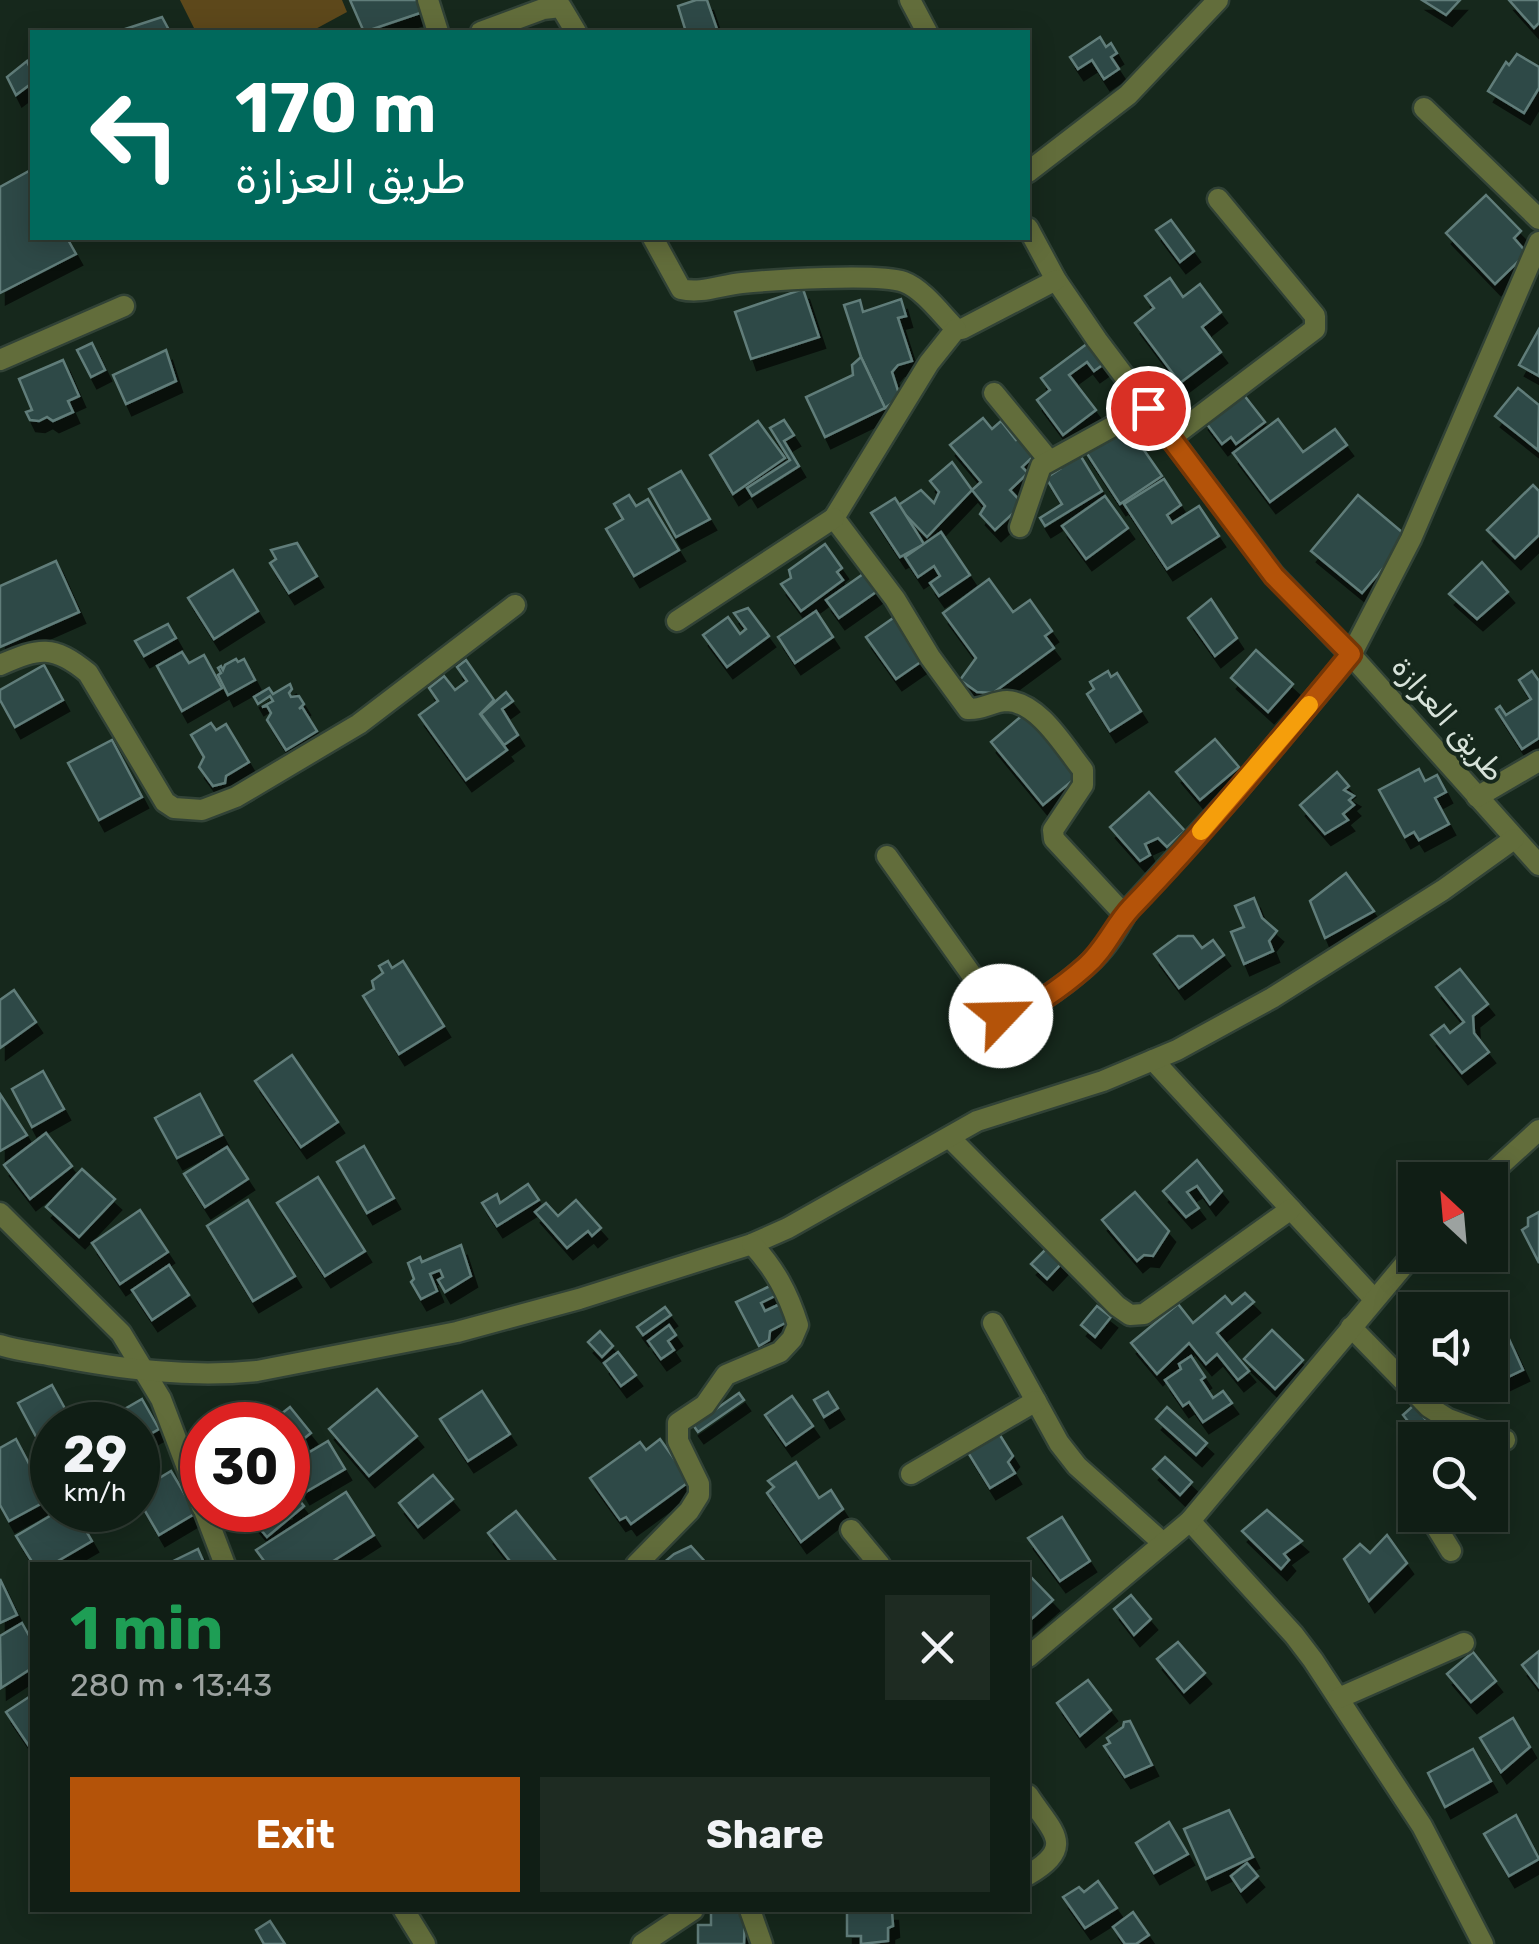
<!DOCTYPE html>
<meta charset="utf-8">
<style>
:root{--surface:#101e15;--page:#1e2b22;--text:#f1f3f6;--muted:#9ca2a0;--line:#303c34;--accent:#b45309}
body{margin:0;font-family:Rubik,Vazirmatn,sans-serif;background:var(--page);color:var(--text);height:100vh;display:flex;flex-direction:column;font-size:38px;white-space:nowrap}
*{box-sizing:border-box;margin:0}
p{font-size:32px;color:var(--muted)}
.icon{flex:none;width:55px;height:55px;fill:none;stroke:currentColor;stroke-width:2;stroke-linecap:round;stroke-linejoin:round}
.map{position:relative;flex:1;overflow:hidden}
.side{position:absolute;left:30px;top:1562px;width:1000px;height:350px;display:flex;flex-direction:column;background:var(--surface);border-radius:0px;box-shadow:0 5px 25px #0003,0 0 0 2px var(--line)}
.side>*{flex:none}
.guide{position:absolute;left:30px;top:30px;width:1000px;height:210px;border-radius:0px;box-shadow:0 5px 25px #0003,0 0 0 2px var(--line);background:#00695c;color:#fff;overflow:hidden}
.needle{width:65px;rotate:334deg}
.buttons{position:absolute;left:1398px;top:1162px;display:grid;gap:20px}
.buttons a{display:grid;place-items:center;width:110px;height:110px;border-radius:0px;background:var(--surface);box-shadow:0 5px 25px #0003,0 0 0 2px var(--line);font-size:50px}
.speed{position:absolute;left:30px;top:1402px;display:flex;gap:20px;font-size:50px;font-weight:700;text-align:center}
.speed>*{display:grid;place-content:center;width:130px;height:130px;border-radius:50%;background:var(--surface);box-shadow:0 5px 25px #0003,0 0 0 2px var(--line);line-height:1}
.speed small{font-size:25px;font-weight:400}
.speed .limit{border:15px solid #d22;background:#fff;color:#111}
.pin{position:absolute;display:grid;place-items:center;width:85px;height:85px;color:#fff;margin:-42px;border:5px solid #fff;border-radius:50%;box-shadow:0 2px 10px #0007}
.me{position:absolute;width:110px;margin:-55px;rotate:66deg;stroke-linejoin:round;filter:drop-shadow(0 0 8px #0008)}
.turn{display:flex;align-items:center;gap:35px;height:210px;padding:0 40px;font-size:45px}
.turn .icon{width:130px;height:130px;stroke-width:2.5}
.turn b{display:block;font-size:70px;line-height:85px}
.round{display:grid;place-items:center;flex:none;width:105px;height:105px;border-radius:0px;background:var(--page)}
.summary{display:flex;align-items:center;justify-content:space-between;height:170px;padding:0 40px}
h1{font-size:60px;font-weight:700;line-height:75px;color:#1e9e55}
.cta{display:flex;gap:20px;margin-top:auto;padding:20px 40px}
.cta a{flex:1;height:115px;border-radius:0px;background:var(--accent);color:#fff;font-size:40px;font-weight:700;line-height:115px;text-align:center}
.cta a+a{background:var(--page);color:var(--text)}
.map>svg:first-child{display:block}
.green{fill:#5d481b}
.building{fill:#2f4946;stroke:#617d7a;stroke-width:2.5;filter:url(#shadow)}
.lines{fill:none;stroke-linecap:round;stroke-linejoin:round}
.minor-casing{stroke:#314236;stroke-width:25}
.minor{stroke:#626d3b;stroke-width:20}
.route-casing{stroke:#753606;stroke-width:25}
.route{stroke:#b45309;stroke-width:18}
.slow{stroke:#f59e0b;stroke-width:18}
.labels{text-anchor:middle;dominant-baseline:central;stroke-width:8;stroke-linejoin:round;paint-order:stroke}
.street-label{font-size:30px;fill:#d7e2d9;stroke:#16281c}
</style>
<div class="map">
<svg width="1539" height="1944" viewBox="0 0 1539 1944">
<defs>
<filter id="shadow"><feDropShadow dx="6" dy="11" stdDeviation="0" flood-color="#0009"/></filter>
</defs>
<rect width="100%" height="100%" fill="#16281c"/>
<path class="green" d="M180,0H342L347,12L310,32H196Z"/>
<g class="building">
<path d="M350,0H423L429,10L364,32Z"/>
<path d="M696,0H707L718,32H686L678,6Z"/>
<path d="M1422,0H1460L1446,15Z"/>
<path d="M1509,0H1539V23L1534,28Z"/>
<path d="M162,17L170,32H116Z"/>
<path d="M1100,37L1106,47L1111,43L1117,53L1111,57L1119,69L1104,79L1092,60L1078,69L1070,57Z"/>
<path d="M1517,54L1539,67V88L1524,113L1488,91L1506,62L1509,65Z"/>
<path d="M27,61L32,73V83L16,95L7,77Z"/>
<path d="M29,171L32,177V238H67L76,254L0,293V187Z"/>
<path d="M1486,195L1521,231L1514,238L1527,253L1495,284L1446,233Z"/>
<path d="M1171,220L1194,251L1180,262L1156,230Z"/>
<path d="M1170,278L1183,297L1200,284L1221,312L1202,327L1221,352L1180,383L1135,323L1154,308L1145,296Z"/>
<path d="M803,289L819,337L751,359L735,312Z"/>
<path d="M901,299L906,316L898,318L912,361L898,365L892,372L900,397L885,408L861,357L844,305L860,300L863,312Z"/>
<path d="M1539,329V376L1519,365Z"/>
<path d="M92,343L105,370L91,377L77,350Z"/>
<path d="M1088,343L1104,364L1094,371L1087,362L1069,375L1096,410L1063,435L1037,400L1050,390L1041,378Z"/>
<path d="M166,350L176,381L126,404L113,375Z"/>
<path d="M861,357L885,408L825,437L806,397L853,375L852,365Z"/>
<path d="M63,360L79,396L68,401L73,412L53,421L47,417L39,421L30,420L26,412L32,410L19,379Z"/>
<path d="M1518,388L1539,405L1538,450L1495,416Z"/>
<path d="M1240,390L1265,422L1236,444L1231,437L1222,444L1203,419Z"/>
<path d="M983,418L992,429L1001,421L1016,440L1027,437L1039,451L1022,467L1028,473L1010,490L1023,504L995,530L980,514L985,506L972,490L981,482L950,445Z"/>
<path d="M1278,419L1303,452L1335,429L1347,445L1270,502L1233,453Z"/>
<path d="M784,420L794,435L784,441L799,466L752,496L747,488L790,460L770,428Z"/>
<path d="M758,421L785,458L733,494L710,455Z"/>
<path d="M1130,430L1162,476L1120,504L1084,449Z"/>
<path d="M1077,450L1102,491L1045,526L1040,518L1062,504L1046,478L1060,469L1056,463Z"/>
<path d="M952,462L972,490L927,537L897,506L921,490L934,503L939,492L930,481Z"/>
<path d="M681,471L710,519L676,537L649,489Z"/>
<path d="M1164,479L1181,505L1167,515L1172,523L1199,506L1219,536L1167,569L1124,504Z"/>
<path d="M1533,485L1539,491V535L1515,558L1487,530Z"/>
<path d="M629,495L636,506L648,499L679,550L634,576L606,529L623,519L614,504Z"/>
<path d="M1358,495L1409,538L1362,593L1311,551Z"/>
<path d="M1105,496L1128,528L1086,559L1062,526Z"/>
<path d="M895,498L924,544L900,557L871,513Z"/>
<path d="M941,532L970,575L939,596L930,583L940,576L934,566L918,577L905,557Z"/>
<path d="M297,543L317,576L289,593L270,563L276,559L271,550Z"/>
<path d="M825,544L842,568L837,572L843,580L801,611L781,584L791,578L789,570Z"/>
<path d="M56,561L79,612L0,647V586Z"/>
<path d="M1482,562L1508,592L1477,619L1449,594Z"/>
<path d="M233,570L258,611L214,639L188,598Z"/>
<path d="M866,572L879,590L839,618L826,600Z"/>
<path d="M989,579L1013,612L1030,600L1052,631L1045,636L1054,648L993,693L977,692L960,680L976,658L943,613Z"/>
<path d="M1211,599L1237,638L1215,656L1188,618Z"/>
<path d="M748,608L769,636L727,667L703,635L728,617L740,634L746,629L734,613Z"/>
<path d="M816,611L833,637L795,663L778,637Z"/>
<path d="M896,616L925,659L896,679L866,637Z"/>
<path d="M168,624L176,638L144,656L135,641Z"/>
<path d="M1256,650L1293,684L1268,712L1231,678Z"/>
<path d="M182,652L189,663L204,655L222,688L182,711L157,666Z"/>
<path d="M236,659L238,662L244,659L255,680L228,695L218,675L221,673L218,668L221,666L223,670L225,665Z"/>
<path d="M466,660L494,700L480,714L507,750L466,780L419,715L438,701L429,688L444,676L455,690L467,681L457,667Z"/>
<path d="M44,665L63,700L15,727L0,700V690Z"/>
<path d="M1108,671L1111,677L1117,673L1141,711L1110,731L1087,694L1094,689L1090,682Z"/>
<path d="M1532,671L1539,681V738L1522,749L1496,709L1500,706L1506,715L1531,699L1519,680Z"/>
<path d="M290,684L292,689L289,693L291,697L299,696L304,704L299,709L302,707L317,731L286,750L267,720L271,713L267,706L262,707L273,701L270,696L258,704L254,697L269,688L273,694Z"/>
<path d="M506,692L513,701L502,709L518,735L504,745L481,714Z"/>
<path d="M1025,713L1078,776L1043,805L991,742Z"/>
<path d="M211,723L216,730L226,724L249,762L226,776L225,783L213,786L199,767L204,757L191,735Z"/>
<path d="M1215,739L1239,767L1200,800L1176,772Z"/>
<path d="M112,740L142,797L99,820L68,763Z"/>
<path d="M1419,769L1425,781L1437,775L1446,792L1435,798L1449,824L1419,840L1414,832L1405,837L1379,790Z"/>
<path d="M1337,772L1349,786L1344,790L1354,796L1349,800L1354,805L1343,814L1348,820L1325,834L1300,805Z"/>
<path d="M1149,792L1185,831L1167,847L1158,838L1145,844L1150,855L1140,861L1110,827Z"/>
<path d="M1346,873L1374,911L1325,938L1310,901Z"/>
<path d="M1254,898L1262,918L1277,931L1269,941L1273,951L1244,964L1231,932L1244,927L1235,906Z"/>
<path d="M1178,936H1193L1202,948L1213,940L1224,955L1179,988L1154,954Z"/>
<path d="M388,961L392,968L403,961L444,1026L399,1054L363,996L374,989L372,981L383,973L379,966Z"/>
<path d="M1460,969L1488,1004L1473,1016L1474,1033L1489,1052L1462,1073L1431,1035L1444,1025L1450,1033L1464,1022L1436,987Z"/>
<path d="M14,990L36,1022L0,1048V1000Z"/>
<path d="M292,1055L338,1122L301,1147L255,1081Z"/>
<path d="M43,1071L64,1109L32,1127L12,1089Z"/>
<path d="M0,1094L27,1135L0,1151Z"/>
<path d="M200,1094L222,1135L177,1158L155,1118Z"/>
<path d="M46,1133L72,1166L30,1199L4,1165Z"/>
<path d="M364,1146L394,1198L367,1213L337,1162Z"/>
<path d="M227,1147L248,1179L205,1207L184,1174Z"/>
<path d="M1197,1160L1222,1191L1210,1204L1197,1186L1187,1192L1199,1208L1186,1217L1163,1191Z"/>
<path d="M82,1169L115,1199L79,1237L46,1207Z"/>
<path d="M318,1177L365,1251L325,1276L277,1203Z"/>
<path d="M528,1184L539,1200L497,1226L482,1203L497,1194L500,1203Z"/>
<path d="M1135,1192L1169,1231L1153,1256L1144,1255L1137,1261L1102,1220Z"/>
<path d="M248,1200L295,1276L253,1301L207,1226Z"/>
<path d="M576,1200L601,1228L592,1236L588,1231L567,1248L535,1212L546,1203L558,1216Z"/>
<path d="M140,1210L168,1252L120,1284L92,1243Z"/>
<path d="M1539,1212V1263L1522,1230L1528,1226V1218Z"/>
<path d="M461,1245L471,1276L445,1292L438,1280L443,1277L440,1270L430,1274L437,1291L421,1299L411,1282L414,1279L408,1263L420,1257L422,1262Z"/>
<path d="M1046,1249L1061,1264L1047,1279L1031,1264Z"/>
<path d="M169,1265L189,1295L152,1320L132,1290Z"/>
<path d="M770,1286L775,1296L761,1303L765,1311L780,1304L789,1321L770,1331L769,1340L759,1346L736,1302Z"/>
<path d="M1245,1293L1254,1302L1217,1333L1249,1371L1238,1380L1217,1354L1206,1364L1189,1343L1157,1374L1131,1343L1178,1304L1193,1323L1225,1296L1232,1304Z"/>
<path d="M1444,1296L1446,1310H1415V1364L1411,1365L1401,1304Z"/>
<path d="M1097,1306L1111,1317L1095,1337L1081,1325Z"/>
<path d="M665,1307L671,1315L643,1335L637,1327Z"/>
<path d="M669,1325L676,1335L668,1341L674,1350L661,1359L648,1341Z"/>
<path d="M1272,1330L1303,1360L1275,1389L1244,1359Z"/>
<path d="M600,1331L613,1346L602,1357L588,1342Z"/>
<path d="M1509,1339L1523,1370L1479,1391L1477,1385H1490V1349Z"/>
<path d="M618,1352L636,1375L621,1386L604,1363Z"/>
<path d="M1191,1356L1205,1377L1201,1380L1213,1398L1223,1391L1232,1403L1203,1422L1189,1402L1183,1406L1165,1380L1181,1369L1179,1364Z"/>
<path d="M52,1385L74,1425H52V1437L40,1444L18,1403Z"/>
<path d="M377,1389L417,1436L369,1476L329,1429Z"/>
<path d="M482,1391L510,1434L468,1461L440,1419Z"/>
<path d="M828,1392L838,1408L824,1417L814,1400Z"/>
<path d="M739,1393L744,1400L698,1432L693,1425Z"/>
<path d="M792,1396L813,1426L786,1445L765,1415Z"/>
<path d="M142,1399L159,1429L138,1441V1425H97Z"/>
<path d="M1414,1405L1442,1440H1415V1452L1400,1434L1411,1425L1403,1415Z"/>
<path d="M290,1407L311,1433L288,1451V1425H267Z"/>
<path d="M1167,1407L1207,1443L1196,1455L1156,1419Z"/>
<path d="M998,1432L1013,1456L1008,1462L1015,1473L990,1488L967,1451Z"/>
<path d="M16,1439L48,1500L9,1521L0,1505V1448Z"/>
<path d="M660,1439L690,1481L631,1524L626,1517L620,1520L590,1478L640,1442L646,1450Z"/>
<path d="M328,1441L345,1469L304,1493L288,1465Z"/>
<path d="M1165,1457L1192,1482L1180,1495L1153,1469Z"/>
<path d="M796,1462L819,1498L831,1490L843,1509L801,1542L767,1493L774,1487L768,1481Z"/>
<path d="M171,1471L196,1513L159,1535L138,1499V1491Z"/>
<path d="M433,1475L453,1499L418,1527L399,1503Z"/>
<path d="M288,1487L304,1506L267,1537L244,1510H288Z"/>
<path d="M346,1492L374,1535L327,1565H267L256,1550Z"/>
<path d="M60,1510H74L92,1541L51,1565H34L16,1536Z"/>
<path d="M1267,1510L1302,1541L1284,1554L1289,1560L1281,1569L1242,1531Z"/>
<path d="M516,1511L557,1562L553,1565H513L488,1533Z"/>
<path d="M1062,1517L1090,1561L1060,1581L1028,1538Z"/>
<path d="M1387,1535L1407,1563L1369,1601L1344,1559L1360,1544L1370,1553Z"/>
<path d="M691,1546L708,1565L662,1564L674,1554Z"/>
<path d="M198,1549L205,1565H165Z"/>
<path d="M1029,1575L1053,1600L1028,1622V1576Z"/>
<path d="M0,1579L17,1615L0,1623Z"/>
<path d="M1131,1595L1151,1619L1134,1635L1114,1609Z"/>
<path d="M22,1623L32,1641V1668L1,1688L0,1636Z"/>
<path d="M1178,1642L1205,1673L1184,1692L1157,1659Z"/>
<path d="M1539,1651V1687L1522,1665Z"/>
<path d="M1473,1652L1496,1681L1471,1702L1447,1674Z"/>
<path d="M1088,1680L1111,1710L1080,1736L1057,1703Z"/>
<path d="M32,1695V1748L31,1749L6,1712Z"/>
<path d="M1513,1718L1530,1747L1501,1772L1480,1738Z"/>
<path d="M1130,1721L1152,1765L1125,1777L1104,1746L1110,1743L1107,1738L1123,1727L1124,1722Z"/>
<path d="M1473,1749L1491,1781L1445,1807L1428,1773Z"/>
<path d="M1229,1810L1253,1857L1206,1879L1184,1829Z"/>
<path d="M1516,1815L1539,1859L1509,1876L1484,1834Z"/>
<path d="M1169,1822L1188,1854L1154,1873L1136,1843Z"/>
<path d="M1247,1863L1258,1876L1241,1891L1231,1876Z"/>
<path d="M1098,1881L1117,1908L1085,1928L1063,1897L1079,1887L1084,1892Z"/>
<path d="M847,1910H892L893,1926L888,1928V1941L861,1944V1936H847Z"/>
<path d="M711,1912L745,1913L744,1944H698V1925H711Z"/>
<path d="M1133,1912L1149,1935L1136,1944H1125L1113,1927Z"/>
<path d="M270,1921L285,1944H264L256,1930Z"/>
</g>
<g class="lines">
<defs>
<g id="minor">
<path d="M428,0L438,32"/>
<path d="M910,0L927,32"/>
<path d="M481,32L543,9L561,7L576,32"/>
<path d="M1424,108L1539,219"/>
<path d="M1028,172L1128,95L1218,0"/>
<path d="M1028,228L1056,280L1097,340L1274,575L1351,655L1539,865"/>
<path d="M653,238L681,289C701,294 721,285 742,283C773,280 878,273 904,282C923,289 942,315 956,329H962L1056,280"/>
<path d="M956,329L929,363L834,518L895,599L930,657L968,709C983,710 993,701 1007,701C1039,702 1065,748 1083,770V785L1053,830L1054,839L1120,910H1128L1236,792L1351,655L1411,539L1539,242"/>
<path d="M0,360L124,306"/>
<path d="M994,393L1048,459"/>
<path d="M1171,438L1315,329V316L1218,199"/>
<path d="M1020,527L1041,466L1148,407"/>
<path d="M677,621L834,518"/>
<path d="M0,665C39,648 53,644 88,673L165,802L174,808L202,810L236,797L359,724L515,605"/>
<path d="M1477,797L1539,761"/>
<path d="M887,856L1001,1016C1024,1018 1086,970 1101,951C1112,939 1120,924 1128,910"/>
<path d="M1153,1060L1374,1299"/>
<path d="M950,1138L1117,1306L1130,1315L1144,1314L1291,1209"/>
<path d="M1484,1180L1539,1130"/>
<path d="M0,1213L121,1333L161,1399L202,1507"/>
<path d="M993,1323L1059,1443L1077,1466L1163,1543"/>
<path d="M1351,1327L1429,1407L1448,1419L1505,1440"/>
<path d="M0,1345C18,1351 35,1352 54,1356C121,1369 189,1378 257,1371L457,1332L579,1299L752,1244L788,1228L977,1121L1103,1081L1177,1050L1272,998L1443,890L1514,839"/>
<path d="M911,1474L1036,1401"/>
<path d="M204,1510L225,1565"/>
<path d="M1429,1515L1451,1551"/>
<path d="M1190,1521L1294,1635L1313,1660L1422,1826L1483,1944"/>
<path d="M851,1530L880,1565"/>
<path d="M636,1565L689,1511L699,1495V1484L678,1441V1423L705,1405L726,1375L780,1352L792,1339L798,1325C788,1293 775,1269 752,1244"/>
<path d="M1028,1657L1190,1521L1415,1252"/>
<path d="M1339,1698L1464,1643"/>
<path d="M1028,1795C1052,1832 1077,1846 1028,1875"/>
<path d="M404,1910L425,1944"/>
<path d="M750,1910L762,1944"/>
<path d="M642,1944L693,1910"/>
</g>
</defs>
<use href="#minor" class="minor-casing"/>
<use href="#minor" class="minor"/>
</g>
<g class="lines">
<defs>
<path id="route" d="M1001,1016C1022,1018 1068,982 1085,967C1105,950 1114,926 1131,908C1209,827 1280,740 1351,654L1274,576L1148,408"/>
</defs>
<use href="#route" class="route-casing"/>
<use href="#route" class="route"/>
<path class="slow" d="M1201,831L1309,705"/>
</g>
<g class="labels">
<g class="street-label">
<text transform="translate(1448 719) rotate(49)">طريق العزازة</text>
</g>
</g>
</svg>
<div class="buttons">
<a><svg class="needle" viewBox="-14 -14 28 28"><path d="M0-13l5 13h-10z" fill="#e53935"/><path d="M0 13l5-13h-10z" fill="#9ca2a0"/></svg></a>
<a><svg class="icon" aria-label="sound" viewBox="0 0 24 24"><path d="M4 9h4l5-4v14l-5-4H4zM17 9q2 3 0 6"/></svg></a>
<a><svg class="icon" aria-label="search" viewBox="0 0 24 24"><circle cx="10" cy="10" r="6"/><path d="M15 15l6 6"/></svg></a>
</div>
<div class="speed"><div>29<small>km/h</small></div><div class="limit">30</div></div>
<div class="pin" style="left:1148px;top:408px;background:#d93025"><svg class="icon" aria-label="arrive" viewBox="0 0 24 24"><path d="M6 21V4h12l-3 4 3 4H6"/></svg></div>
<svg class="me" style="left:1001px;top:1016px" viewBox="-20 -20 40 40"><circle r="19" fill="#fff"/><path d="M0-13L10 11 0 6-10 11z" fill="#b45309"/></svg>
<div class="guide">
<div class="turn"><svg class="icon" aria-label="left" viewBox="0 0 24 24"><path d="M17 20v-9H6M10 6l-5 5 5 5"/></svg><div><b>170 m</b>طريق العزازة</div></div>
</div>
<section class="side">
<div class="summary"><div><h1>1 min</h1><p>280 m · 13:43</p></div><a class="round"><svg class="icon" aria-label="close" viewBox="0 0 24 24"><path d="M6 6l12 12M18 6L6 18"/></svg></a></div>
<div class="cta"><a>Exit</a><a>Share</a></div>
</section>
</div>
